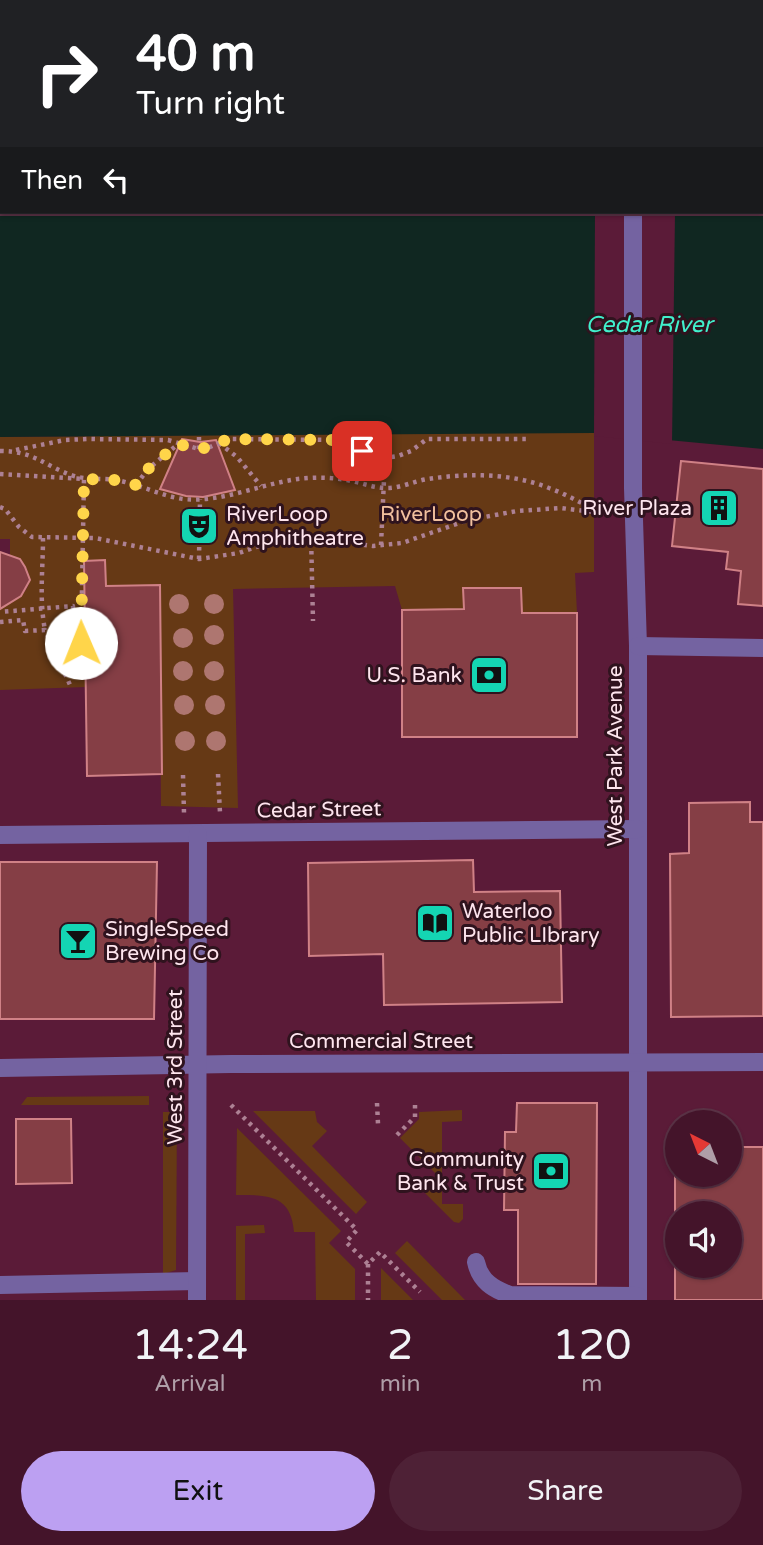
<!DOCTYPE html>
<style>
:root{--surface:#44142a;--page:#4e2136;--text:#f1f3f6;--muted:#af9ea8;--line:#5c3347;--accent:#bca0f2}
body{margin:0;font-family:"Varela Round",sans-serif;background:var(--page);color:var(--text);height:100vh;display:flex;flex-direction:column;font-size:26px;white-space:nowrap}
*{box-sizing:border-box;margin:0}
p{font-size:23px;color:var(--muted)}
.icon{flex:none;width:38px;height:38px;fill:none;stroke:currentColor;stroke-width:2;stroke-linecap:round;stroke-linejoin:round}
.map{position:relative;height:1300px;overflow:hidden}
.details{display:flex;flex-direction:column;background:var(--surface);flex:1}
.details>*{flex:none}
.banner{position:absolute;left:0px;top:0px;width:763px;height:214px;box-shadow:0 2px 5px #0004,0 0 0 2px var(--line);background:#202124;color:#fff;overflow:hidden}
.needle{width:46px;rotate:318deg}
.controls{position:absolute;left:665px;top:1110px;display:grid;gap:14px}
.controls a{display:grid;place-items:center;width:77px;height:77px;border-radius:50%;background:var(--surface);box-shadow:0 2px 5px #0004,0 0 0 2px var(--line);font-size:35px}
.pin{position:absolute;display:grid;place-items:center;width:60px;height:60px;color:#fff;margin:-30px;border-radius:14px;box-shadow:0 4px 10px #0006}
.me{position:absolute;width:77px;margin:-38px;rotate:359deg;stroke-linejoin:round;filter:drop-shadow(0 0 5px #0008)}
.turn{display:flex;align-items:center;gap:24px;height:147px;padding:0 21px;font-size:32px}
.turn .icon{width:91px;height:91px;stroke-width:2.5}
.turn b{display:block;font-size:49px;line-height:60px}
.then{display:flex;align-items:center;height:66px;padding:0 21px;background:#0003;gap:14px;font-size:26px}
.eta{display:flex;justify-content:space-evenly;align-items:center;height:119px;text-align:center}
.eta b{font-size:42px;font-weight:600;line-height:49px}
.cta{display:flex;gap:14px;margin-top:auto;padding:14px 21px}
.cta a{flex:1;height:80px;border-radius:42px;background:var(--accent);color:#111;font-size:28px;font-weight:600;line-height:80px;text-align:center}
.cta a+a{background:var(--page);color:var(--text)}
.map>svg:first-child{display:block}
.green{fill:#663915}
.water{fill:#102721;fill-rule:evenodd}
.pier{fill:#5b1b38}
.building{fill:#853e45;stroke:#d08186;stroke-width:2}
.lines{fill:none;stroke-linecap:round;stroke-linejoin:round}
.path{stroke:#ad8194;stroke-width:4.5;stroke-dasharray:3.5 5;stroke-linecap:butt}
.minor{stroke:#7463a1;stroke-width:18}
.tree{fill:#ae7670}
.route{stroke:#ffd54a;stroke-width:12;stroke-dasharray:0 21.6}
.labels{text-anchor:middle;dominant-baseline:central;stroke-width:6;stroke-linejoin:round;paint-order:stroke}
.poi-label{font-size:21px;fill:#fee5ee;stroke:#2f131e;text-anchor:end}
.park-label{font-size:21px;fill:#f2c09e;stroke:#2f131e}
.street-label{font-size:21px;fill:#fee5ee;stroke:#2f131e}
.water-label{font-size:23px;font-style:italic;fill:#41efcc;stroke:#2f131e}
</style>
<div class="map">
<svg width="763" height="1300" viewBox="0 0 763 1300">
<rect width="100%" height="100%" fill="#5b1b38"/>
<g class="green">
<path d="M530,432L594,433V572L575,573L577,613H522L521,588H464V609L402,610L395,586L233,589L238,808L161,806L159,586L84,587L86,687L0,690V604C15,601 26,596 30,580C28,567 22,560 10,556V539H0V437Z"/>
<path d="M149,1096V1105H21L27,1097Z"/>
<path d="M462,1110V1121L442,1122V1204H463V1219L459,1223L454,1222L425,1193L440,1178L400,1138L419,1119V1112Z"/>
<path d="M253,1111H315L317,1122L327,1131L312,1146L367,1202L356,1214Z"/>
<path d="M163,1112H177L176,1270L163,1274Z"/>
<path d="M237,1128L341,1231L329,1243L355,1269V1300H316L315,1232H294C291,1194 267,1195 236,1195Z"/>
<path d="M264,1225L265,1233L245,1234V1300H236V1226Z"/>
<path d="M407,1241L465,1300H442L395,1253Z"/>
<path d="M381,1268L413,1300H381Z"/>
</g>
<path class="water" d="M0,0H763V449L594,433L0,437ZM2,2H761V212H2Z"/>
<path class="pier" d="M595,212H675L672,444L594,436Z"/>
<g class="building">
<path d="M182,439L200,442L216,440L235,490L203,497L186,496L160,489Z"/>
<path d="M681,461L763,469V606L738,604L741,571L726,569L728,552L672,546Z"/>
<path d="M0,552L20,559L25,567L30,580L21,596L0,609Z"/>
<path d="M105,560L106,586L160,585L162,774L87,776L84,561Z"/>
<path d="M463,588H521L522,613H577V737H402V610L464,609Z"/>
<path d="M750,802V822H763V1016L671,1017L670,854L689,853V803Z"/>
<path d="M473,860L474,892L560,891L562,1002L384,1005L383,954L309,956L308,863Z"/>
<path d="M0,862H157L154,1019H0Z"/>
<path d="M517,1103H597L596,1284H518V1210H504L505,1132H516Z"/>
<path d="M16,1119H71L72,1183L16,1184Z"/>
<path d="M738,1147H763V1300H675V1265H730V1213H675V1174H730V1155Z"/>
</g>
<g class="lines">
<g class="path">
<path d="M219,443L237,457L261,486"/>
<path d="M199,449V434"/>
<path d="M16,450L65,440L88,439L168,440L199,449L210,447L228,439L338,440C355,443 367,455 385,458L386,434"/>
<path d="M0,451C35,451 44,466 74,476C88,480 102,478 116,480C139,484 161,496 183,499C221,503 260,484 298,479C315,477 333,477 351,481C363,483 374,488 387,488C401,488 414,481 428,479C467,473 512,473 549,488C566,494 581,503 597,511"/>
<path d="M0,474L84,479L81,643H74L73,606L0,612"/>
<path d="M136,485L148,469L177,445"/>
<path d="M0,507L5,509L19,527L32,537L95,538L199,559L239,553L273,541L306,535L334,537L350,543L373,546L402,543L468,520L517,511L561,508L601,513"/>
<path d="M311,534L313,621"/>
<path d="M43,538C43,569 39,599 45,630"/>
<path d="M381,545L385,458L398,456L411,451L427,439H527"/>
<path d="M199,559L200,499"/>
<path d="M0,622L23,620L25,631L45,630L71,687"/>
<path d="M218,774L220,813"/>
<path d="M183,775L184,813"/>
<path d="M377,1103L378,1124"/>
<path d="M231,1105L357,1230L346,1242L368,1264L380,1252L420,1292"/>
<path d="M397,1135L415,1117V1102"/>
<path d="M368,1264V1300"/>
</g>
<g class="minor">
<path d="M633,0V2"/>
<path d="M633,212V488L638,646V1300"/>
<path d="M638,646L763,648"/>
<path d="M0,835L638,829"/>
<path d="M0,1068L231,1064L763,1062"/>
<path d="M476,1262C480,1281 493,1289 510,1295L638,1296"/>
<path d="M0,1285L197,1281"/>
<path d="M197,1300L198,834"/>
</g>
</g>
<g class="tree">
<circle cx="179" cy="604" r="10"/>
<circle cx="214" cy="604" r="10"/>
<circle cx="214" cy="635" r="10"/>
<circle cx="183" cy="638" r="10"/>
<circle cx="183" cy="671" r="10"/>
<circle cx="214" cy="671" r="10"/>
<circle cx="184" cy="705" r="10"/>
<circle cx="215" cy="705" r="10"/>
<circle cx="185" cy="741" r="10"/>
<circle cx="216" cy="741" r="10"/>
</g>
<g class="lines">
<path class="route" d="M81,643L84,479L115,480L136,485L148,469L178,444L199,449L210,447L228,439L338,440L350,442L362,451"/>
</g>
<defs>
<symbol id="building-square" viewBox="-11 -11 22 22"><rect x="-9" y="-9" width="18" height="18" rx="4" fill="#14d5b3" stroke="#2f131e"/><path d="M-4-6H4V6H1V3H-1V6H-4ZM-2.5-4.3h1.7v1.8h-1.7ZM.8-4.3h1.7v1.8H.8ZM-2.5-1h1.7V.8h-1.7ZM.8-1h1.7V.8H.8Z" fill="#111"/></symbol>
<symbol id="theatre-square" viewBox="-11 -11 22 22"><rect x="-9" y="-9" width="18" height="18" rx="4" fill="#14d5b3" stroke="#2f131e"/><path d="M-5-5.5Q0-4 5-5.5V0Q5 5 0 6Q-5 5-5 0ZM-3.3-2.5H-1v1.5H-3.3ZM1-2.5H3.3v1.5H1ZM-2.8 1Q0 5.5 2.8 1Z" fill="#111"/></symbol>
<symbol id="bank-square" viewBox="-11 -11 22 22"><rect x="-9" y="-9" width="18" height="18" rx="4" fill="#14d5b3" stroke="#2f131e"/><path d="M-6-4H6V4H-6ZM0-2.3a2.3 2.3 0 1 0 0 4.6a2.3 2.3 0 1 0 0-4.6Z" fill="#111"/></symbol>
<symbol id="library-square" viewBox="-11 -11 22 22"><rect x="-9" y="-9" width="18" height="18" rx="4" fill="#14d5b3" stroke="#2f131e"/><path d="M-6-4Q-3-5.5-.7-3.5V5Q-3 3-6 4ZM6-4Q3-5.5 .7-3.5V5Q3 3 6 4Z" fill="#111"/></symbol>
<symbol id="bar-square" viewBox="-11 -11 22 22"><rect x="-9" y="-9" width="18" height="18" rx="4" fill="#14d5b3" stroke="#2f131e"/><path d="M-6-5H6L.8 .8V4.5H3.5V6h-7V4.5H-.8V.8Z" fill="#111"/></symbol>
</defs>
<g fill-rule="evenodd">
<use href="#building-square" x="697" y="486" width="44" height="44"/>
<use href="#theatre-square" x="177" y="504" width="44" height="44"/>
<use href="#bank-square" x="467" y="653" width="44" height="44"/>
<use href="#library-square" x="413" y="901" width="44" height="44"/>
<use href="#bar-square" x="56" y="919" width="44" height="44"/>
<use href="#bank-square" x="529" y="1149" width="44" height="44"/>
</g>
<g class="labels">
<g class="poi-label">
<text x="692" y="508">River Plaza</text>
<text x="226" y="514" text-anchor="start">RiverLoop<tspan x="226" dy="24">Amphitheatre</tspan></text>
<text x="462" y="675">U.S. Bank</text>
<text x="462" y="911" text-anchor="start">Waterloo<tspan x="462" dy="24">Public LIbrary</tspan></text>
<text x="105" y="929" text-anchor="start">SingleSpeed<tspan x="105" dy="24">Brewing Co</tspan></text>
<text x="524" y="1159">Community<tspan x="524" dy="24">Bank &amp; Trust</tspan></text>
</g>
<g class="park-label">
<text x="431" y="514">RiverLoop</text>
</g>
<g class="street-label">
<text transform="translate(615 756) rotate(-90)">West Park Avenue</text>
<text transform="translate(319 810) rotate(-1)">Cedar Street</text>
<text x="381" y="1041">Commercial Street</text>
<text transform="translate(175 1067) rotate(-90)">West 3rd Street</text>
</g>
<g class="water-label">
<text x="649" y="325">Cedar River</text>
</g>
</g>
</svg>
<div class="controls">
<a><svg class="needle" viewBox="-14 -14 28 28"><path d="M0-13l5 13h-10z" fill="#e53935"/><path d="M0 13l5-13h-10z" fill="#af9ea8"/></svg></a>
<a><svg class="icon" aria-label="sound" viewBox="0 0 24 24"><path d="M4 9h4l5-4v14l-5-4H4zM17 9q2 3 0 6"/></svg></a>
</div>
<div class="pin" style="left:362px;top:451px;background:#d93025"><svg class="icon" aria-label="arrive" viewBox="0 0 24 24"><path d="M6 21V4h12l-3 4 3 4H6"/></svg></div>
<svg class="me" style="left:81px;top:643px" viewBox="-20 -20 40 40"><circle r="19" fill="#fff"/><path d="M0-13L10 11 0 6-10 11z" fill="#ffd54a"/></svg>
<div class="banner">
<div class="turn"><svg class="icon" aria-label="right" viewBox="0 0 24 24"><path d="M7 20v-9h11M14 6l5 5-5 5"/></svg><div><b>40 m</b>Turn right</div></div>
<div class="then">Then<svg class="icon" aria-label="left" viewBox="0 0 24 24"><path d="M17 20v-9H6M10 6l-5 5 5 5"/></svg></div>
</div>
</div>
<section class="details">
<div class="eta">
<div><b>14:24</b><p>Arrival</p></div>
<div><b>2</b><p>min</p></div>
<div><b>120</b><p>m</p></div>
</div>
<div class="cta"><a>Exit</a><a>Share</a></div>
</section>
